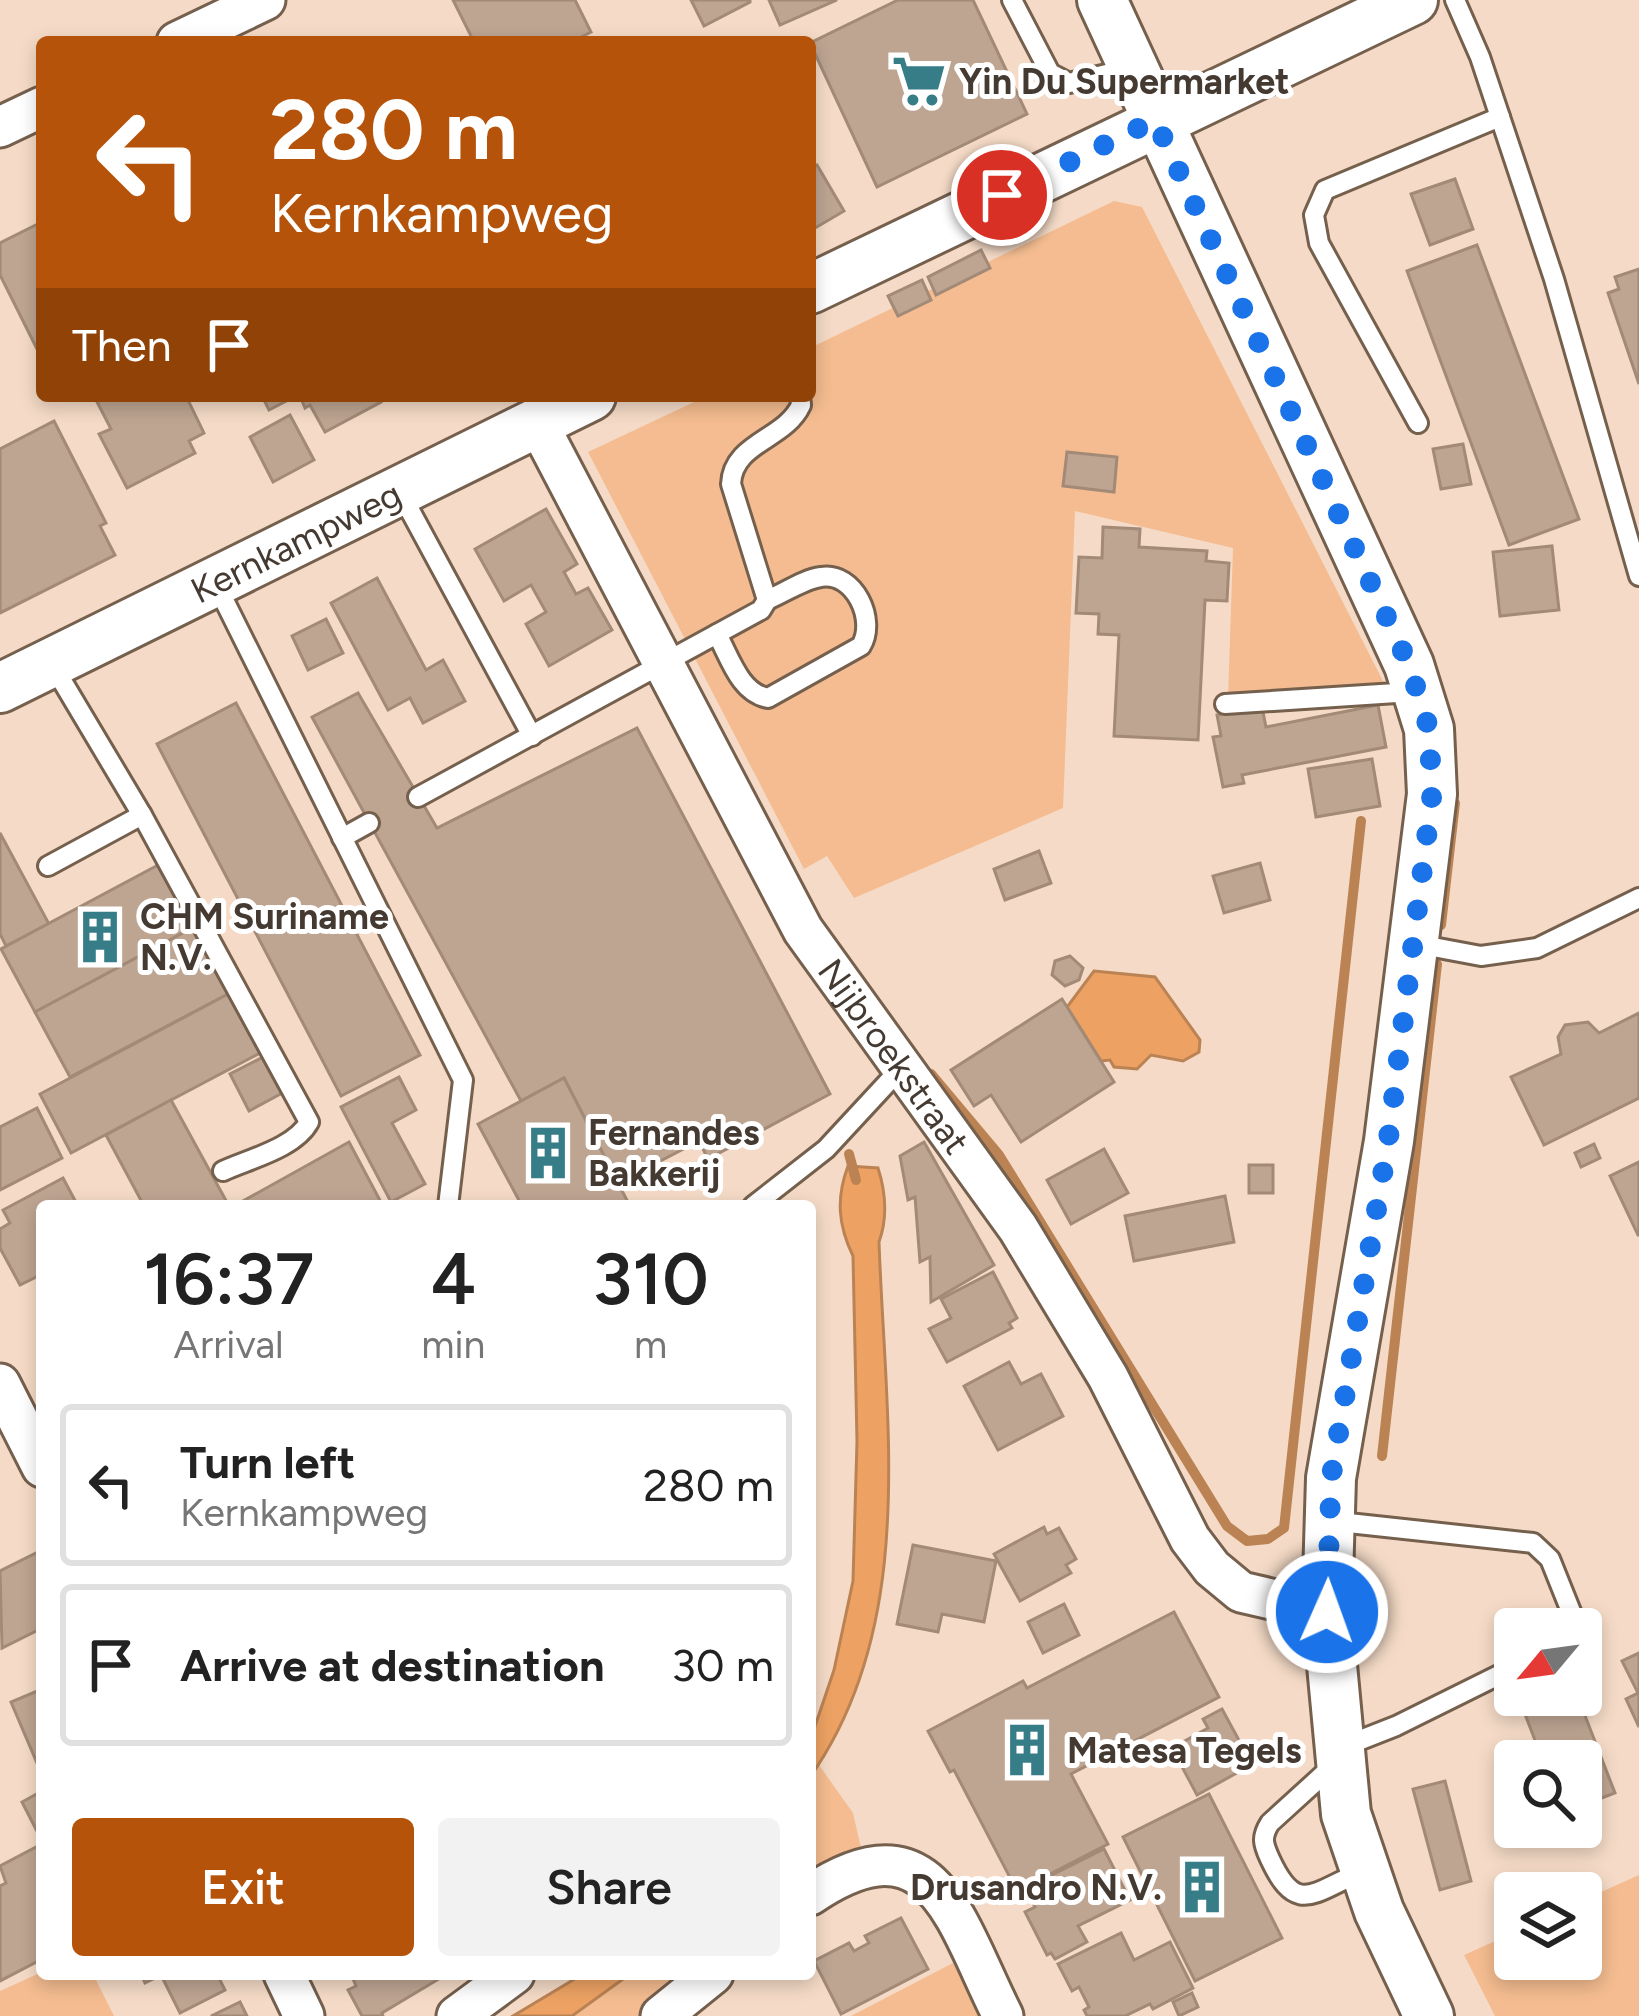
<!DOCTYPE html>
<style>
:root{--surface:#fff;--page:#f2f2f2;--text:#222;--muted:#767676;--line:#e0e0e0;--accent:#b45309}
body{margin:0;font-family:Figtree,sans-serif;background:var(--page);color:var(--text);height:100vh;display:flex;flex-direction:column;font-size:45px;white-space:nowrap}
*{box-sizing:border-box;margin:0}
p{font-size:39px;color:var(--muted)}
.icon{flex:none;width:66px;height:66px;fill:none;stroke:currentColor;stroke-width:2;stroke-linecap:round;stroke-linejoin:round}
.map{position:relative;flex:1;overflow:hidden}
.panel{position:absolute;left:36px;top:1200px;width:780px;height:780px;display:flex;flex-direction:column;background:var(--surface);border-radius:12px;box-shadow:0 6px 18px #0003}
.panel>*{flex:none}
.top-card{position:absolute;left:36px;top:36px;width:780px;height:366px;border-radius:12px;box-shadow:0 6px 18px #0003;background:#b45309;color:#fff;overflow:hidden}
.needle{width:78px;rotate:241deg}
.buttons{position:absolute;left:1494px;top:1608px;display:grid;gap:24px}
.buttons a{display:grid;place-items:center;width:108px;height:108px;border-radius:12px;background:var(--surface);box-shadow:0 6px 18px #0003;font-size:60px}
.pin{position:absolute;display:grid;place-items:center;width:102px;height:102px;color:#fff;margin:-51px;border:6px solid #fff;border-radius:50%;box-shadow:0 3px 12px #0007}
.me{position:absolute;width:132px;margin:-66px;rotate:2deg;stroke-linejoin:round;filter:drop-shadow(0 0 9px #0008)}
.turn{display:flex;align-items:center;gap:42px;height:252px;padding:0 36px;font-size:54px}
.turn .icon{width:156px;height:156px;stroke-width:2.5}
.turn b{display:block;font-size:84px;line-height:102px}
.then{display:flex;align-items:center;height:114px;padding:0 36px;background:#0003;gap:24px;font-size:45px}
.eta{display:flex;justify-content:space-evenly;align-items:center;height:204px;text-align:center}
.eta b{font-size:72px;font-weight:600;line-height:84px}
.button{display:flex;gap:24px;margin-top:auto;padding:24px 36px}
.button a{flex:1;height:138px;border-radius:12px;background:var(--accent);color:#fff;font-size:48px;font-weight:600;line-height:138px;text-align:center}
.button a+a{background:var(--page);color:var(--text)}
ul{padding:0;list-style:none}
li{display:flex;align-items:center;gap:36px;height:162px;margin:0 24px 18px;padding:0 12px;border:6px solid var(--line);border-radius:12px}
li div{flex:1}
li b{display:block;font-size:45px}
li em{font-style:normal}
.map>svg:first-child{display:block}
.green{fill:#f4bc90}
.water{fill:#eda263;stroke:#bb8354;stroke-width:3}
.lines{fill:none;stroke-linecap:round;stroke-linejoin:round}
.stream{stroke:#bb8354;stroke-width:10}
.building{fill:#bea592;stroke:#a28a77;stroke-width:3}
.service-casing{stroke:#755f4d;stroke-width:24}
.minor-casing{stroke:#755f4d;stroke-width:45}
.tertiary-casing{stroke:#755f4d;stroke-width:54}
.service{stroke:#fff;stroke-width:18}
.minor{stroke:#fff;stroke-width:39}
.tertiary{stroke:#fff;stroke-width:48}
.route{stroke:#1a73e8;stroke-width:21;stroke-dasharray:0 37.8}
.labels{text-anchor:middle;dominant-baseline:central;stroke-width:10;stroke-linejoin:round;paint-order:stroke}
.poi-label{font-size:36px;font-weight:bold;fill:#453a32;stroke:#fff;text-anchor:start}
.street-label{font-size:36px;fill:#453a32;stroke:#fff}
</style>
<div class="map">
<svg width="1639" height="2016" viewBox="0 0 1639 2016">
<rect width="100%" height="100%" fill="#f5dbc7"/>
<g class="green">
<path d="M1114,201L1142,207L1387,689L1228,699L1233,548L1075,511L1063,808L854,898L827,856L804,869L588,452L707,396H810V348Z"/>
<path d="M819,1765L853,1813L861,1848L810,1871V1777Z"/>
<path d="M1639,1875V2016H1495L1464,1955L1515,1932V1959H1581V1901Z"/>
<path d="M953,1963L982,2016H851Z"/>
<path d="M42,1972L93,1974L114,2016H0V1991Z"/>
<path d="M630,1974H693L644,2016H572Z"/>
</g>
<g class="water">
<path d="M1094,971L1155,977L1200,1040L1199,1052L1183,1061L1151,1055L1137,1069L1114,1067L1110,1060L1101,1061L1067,1007Z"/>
<path d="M848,1166L878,1168C886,1193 888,1217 879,1242C885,1419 919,1623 810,1777V1741L834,1670L853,1581L857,1441L853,1256C838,1225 836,1198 848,1166Z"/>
<path d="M583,1974H630L572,2016H513Z"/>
</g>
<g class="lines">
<g class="stream">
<path d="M1441,925L1455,803"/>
<path d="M931,1074L999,1155L1227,1526L1247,1541L1268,1539L1284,1528L1361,821"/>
<path d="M849,1154L856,1180"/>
<path d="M1382,1456L1437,964"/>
</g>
</g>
<g class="building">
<path d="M453,0H575L591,32L571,42H474Z"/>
<path d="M691,0H750V2L704,26Z"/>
<path d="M769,0H837L780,25Z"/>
<path d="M898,0H973L1027,114L877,187L810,43Z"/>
<path d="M817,165L844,211L810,231V169Z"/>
<path d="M1455,179L1473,229L1430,245L1411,194Z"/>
<path d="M42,222V359L0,275V243Z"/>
<path d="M1477,245L1579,519L1509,545L1407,271Z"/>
<path d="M981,250L990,268L936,295L928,277Z"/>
<path d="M1639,269V384L1608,293L1619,289L1615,277Z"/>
<path d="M922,280L931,300L898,316L888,296Z"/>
<path d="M94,396H186L204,433L189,441L195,453L127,488L99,434L111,429Z"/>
<path d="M262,396H296L269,410Z"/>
<path d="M300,396H378L381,402L325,432L310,405L305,408Z"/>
<path d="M290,415L314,460L273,482L250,437Z"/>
<path d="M54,421L106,523L100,526L115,555L0,613V449Z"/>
<path d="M1463,444L1471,484L1441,489L1433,449Z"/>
<path d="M1067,452L1117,457L1114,492L1063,486Z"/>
<path d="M546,509L577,564L564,572L576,594L588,588L612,630L549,666L526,624L546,612L531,585L504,601L475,549Z"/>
<path d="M1103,527L1140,529L1139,547L1207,551L1206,561L1229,563L1227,601L1205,600L1198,740L1114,736L1119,635L1098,634L1099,614L1076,613L1079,557L1102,558Z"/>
<path d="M1552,546L1559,610L1500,616L1493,552Z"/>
<path d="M377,578L426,670L443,660L465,701L423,723L410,698L388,710L331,603Z"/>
<path d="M326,619L343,653L308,670L292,636Z"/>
<path d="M358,693L437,828L637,728L830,1094L708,1159L699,1141L618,1183L564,1078L521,1101L312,717Z"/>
<path d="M236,703L420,1055L341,1096L157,744Z"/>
<path d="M1378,705L1386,747L1242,775L1244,783L1223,787L1213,737L1221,736L1217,715L1262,707L1266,727Z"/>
<path d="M1372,759L1380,806L1316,817L1308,769Z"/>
<path d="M0,833L49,924L6,946L0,934Z"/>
<path d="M1039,851L1051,883L1005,900L994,869Z"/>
<path d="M1260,863L1270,900L1224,913L1213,876Z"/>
<path d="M160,864L194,927L35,1012L1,949Z"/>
<path d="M194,927L230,993L70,1077L35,1012Z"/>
<path d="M1070,956L1083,968L1079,980L1065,986L1052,975L1055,961Z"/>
<path d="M230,993L262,1052L71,1153L40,1094Z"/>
<path d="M1062,999L1114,1082L1021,1142L991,1095L974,1106L951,1070Z"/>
<path d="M1639,1013V1098L1544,1145L1511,1077L1561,1054L1558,1037L1565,1025L1588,1022L1599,1033Z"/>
<path d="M269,1054L288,1090L249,1111L230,1074Z"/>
<path d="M399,1077L416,1110L392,1123L425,1184L391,1202L341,1107Z"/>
<path d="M564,1078L618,1183L630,1206H518L521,1204L478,1124Z"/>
<path d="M171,1100L229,1206H144L106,1135Z"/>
<path d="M37,1108L62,1158L0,1190V1127Z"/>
<path d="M349,1142L383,1206H234Z"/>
<path d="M924,1142L994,1265L931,1302L930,1257L920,1262L915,1197L908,1200L900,1156Z"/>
<path d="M1594,1144L1600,1158L1581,1167L1575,1153Z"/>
<path d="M1104,1149L1128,1193L1071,1224L1047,1180Z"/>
<path d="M1639,1162V1235H1638L1610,1176Z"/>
<rect x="1249" y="1165" width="24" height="28"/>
<path d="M63,1178L78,1206H42V1274L20,1285L0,1248V1229L10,1223L3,1210Z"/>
<path d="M1225,1196L1234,1242L1134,1261L1125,1216Z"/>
<path d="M993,1272L1017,1318L1009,1323L1012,1328L947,1362L929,1329L951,1318L941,1299Z"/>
<path d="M1009,1362L1021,1384L1041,1374L1063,1416L998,1450L964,1386Z"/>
<path d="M1044,1527L1047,1534L1059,1528L1076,1559L1066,1565L1071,1573L1020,1601L994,1554Z"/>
<path d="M913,1545L996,1561L984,1622L942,1614L938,1632L897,1624Z"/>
<path d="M36,1553L42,1564V1628L2,1648L0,1571Z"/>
<path d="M1064,1604L1079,1635L1043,1653L1028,1622Z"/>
<path d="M1174,1612L1219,1697L1071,1774L1108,1844L1017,1891L954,1770L950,1772L928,1731L1023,1681L1027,1688Z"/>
<path d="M1639,1653V1727L1626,1699L1638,1693L1622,1661Z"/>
<path d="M42,1689V1761L37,1763L11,1702Z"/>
<path d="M1558,1695H1577L1615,1793L1581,1806V1761H1543L1523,1709Z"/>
<path d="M1222,1709L1247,1755L1239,1760L1244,1769L1197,1795L1172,1748L1208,1728L1203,1719Z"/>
<path d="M1445,1781L1471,1881L1440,1890L1413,1789Z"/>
<path d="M42,1791V1841L22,1802Z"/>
<path d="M1209,1794L1282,1938L1195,1981L1123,1837Z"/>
<path d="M36,1847L42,1859V1959L0,1981V1886L6,1883L0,1866Z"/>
<path d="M1104,1849L1130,1900L1078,1926L1087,1942L1055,1959L1051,1953L1047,1955L1025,1912L1035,1907L1026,1888Z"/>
<path d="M901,1918L928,1969L841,2014L814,1961L849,1943L854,1951L869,1943L865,1936Z"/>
<path d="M1121,1933L1134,1960L1170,1942L1193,1988L1153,2009L1150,2004L1125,2016H1087L1084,2010L1089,2007L1079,1987L1072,1991L1058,1964Z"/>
<path d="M141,1974H217L225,1990L180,2013L161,1975L145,1983Z"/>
<path d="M447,1974L382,2013L383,2016H362L348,1990L356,1986L351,1974Z"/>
<path d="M1192,1993L1198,2007L1179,2016L1173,2002Z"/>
<path d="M240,2002L247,2016H211Z"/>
</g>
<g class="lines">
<defs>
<g id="service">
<path d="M1012,0L1050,73L1069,83L1132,68"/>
<path d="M1455,0L1480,57L1554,279L1639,576"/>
<path d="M1418,423L1319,243L1314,215L1325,190L1500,117"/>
<path d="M400,492L532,736"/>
<path d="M217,586L463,1080L448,1206"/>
<path d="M717,634C730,658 740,693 768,698L861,646C877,620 854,571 821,577C804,579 784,593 767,600"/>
<path d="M52,664L142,815L309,1122C295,1148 249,1159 223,1171"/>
<path d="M1225,704L1412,692"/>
<path d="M418,797L761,610L767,600L731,484C733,442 785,440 801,405L800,396"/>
<path d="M342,838L369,823"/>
<path d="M48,866L142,815"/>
<path d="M1417,944L1481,956L1537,948L1639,898"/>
<path d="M753,1206L826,1149L902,1067"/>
<path d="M1330,1521L1533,1543L1550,1559L1576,1624L1574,1629"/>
<path d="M1340,1748L1396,1726L1515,1667"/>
<path d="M1337,1762L1270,1823C1261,1837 1263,1844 1270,1859C1297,1917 1313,1892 1363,1871"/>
</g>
<g id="minor">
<path d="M177,42L265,0"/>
<path d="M0,127L42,107"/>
<path id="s1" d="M537,422L803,930L1018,1228L1108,1377L1190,1539L1212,1568L1241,1592L1327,1612"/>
<path d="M0,1384L42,1467"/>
<path d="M810,1895C934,1811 956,1924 1003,2016"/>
<path d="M284,1974L304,2016"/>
<path d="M457,2016L514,1974"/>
<path d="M661,2016L713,1974"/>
</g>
<g id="tertiary">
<path d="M1102,0L1409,665L1429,729L1432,794L1389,1141L1331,1478L1327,1612L1346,1814L1379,1911L1429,2016"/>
<path d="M810,289L1413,0"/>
<path id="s2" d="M0,688L591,396"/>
</g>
</defs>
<use href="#service" class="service-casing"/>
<use href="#minor" class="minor-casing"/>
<use href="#tertiary" class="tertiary-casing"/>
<use href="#service" class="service"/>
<use href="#minor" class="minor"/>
<use href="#tertiary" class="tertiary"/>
</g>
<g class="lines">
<path class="route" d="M1002,195L1155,120L1409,665L1429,729L1432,794L1388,1142L1331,1478L1327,1612"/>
</g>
<defs>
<symbol id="supermarket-bare" viewBox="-9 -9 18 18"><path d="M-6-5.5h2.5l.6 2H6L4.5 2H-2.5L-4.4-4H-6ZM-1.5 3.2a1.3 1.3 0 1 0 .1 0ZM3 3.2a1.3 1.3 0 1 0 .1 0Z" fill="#377d88" stroke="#fff" stroke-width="2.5" paint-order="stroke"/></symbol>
<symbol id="building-bare" viewBox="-9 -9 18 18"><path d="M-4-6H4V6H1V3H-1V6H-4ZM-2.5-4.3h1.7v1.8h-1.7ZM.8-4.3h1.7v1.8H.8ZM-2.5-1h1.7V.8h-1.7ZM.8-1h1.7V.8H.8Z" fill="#377d88" stroke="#fff" stroke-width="2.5" paint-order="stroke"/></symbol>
</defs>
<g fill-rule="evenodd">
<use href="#supermarket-bare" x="881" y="43" width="76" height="76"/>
<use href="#building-bare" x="62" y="899" width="76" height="76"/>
<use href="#building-bare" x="510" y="1115" width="76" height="76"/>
<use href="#building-bare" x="989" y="1712" width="76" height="76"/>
<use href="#building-bare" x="1164" y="1849" width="76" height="76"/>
</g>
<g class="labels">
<g class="poi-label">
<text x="959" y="81">Yin Du Supermarket</text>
<text x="140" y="916">CHM Suriname<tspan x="140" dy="41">N.V.</tspan></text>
<text x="588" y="1132">Fernandes<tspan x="588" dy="41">Bakkerij</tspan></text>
<text x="1067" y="1750">Matesa Tegels</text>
<text x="1162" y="1887" text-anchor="end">Drusandro N.V.</text>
</g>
<g class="street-label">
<text stroke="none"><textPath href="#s2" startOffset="330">Kernkampweg</textPath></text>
<text stroke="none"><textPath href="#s1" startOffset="729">Nijbroekstraat</textPath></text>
</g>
</g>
</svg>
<div class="buttons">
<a><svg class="needle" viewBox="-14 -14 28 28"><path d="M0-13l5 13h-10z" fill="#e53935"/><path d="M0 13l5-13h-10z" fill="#767676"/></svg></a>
<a><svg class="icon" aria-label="search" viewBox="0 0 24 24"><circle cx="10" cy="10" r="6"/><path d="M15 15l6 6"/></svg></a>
<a><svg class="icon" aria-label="layers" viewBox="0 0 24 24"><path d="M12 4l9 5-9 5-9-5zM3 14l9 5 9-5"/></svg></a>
</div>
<div class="pin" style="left:1002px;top:195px;background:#d93025"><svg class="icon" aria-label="arrive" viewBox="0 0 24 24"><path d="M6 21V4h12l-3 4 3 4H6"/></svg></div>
<svg class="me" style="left:1327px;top:1612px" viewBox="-20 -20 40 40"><circle r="17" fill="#1a73e8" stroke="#fff" stroke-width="3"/><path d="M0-11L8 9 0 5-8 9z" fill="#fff"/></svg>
<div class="top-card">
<div class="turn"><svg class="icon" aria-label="left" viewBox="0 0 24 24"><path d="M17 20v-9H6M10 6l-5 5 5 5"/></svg><div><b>280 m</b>Kernkampweg</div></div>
<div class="then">Then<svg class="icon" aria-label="arrive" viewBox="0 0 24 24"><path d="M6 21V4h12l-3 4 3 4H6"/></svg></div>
</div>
<section class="panel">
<div class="eta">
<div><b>16:37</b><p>Arrival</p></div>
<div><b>4</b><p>min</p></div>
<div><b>310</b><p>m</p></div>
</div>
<ul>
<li><svg class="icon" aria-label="left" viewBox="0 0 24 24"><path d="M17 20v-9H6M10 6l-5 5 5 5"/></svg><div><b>Turn left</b><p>Kernkampweg</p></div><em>280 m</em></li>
<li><svg class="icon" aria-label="arrive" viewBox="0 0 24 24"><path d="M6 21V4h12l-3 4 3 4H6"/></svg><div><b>Arrive at destination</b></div><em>30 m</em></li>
</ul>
<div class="button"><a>Exit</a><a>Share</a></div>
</section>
</div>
